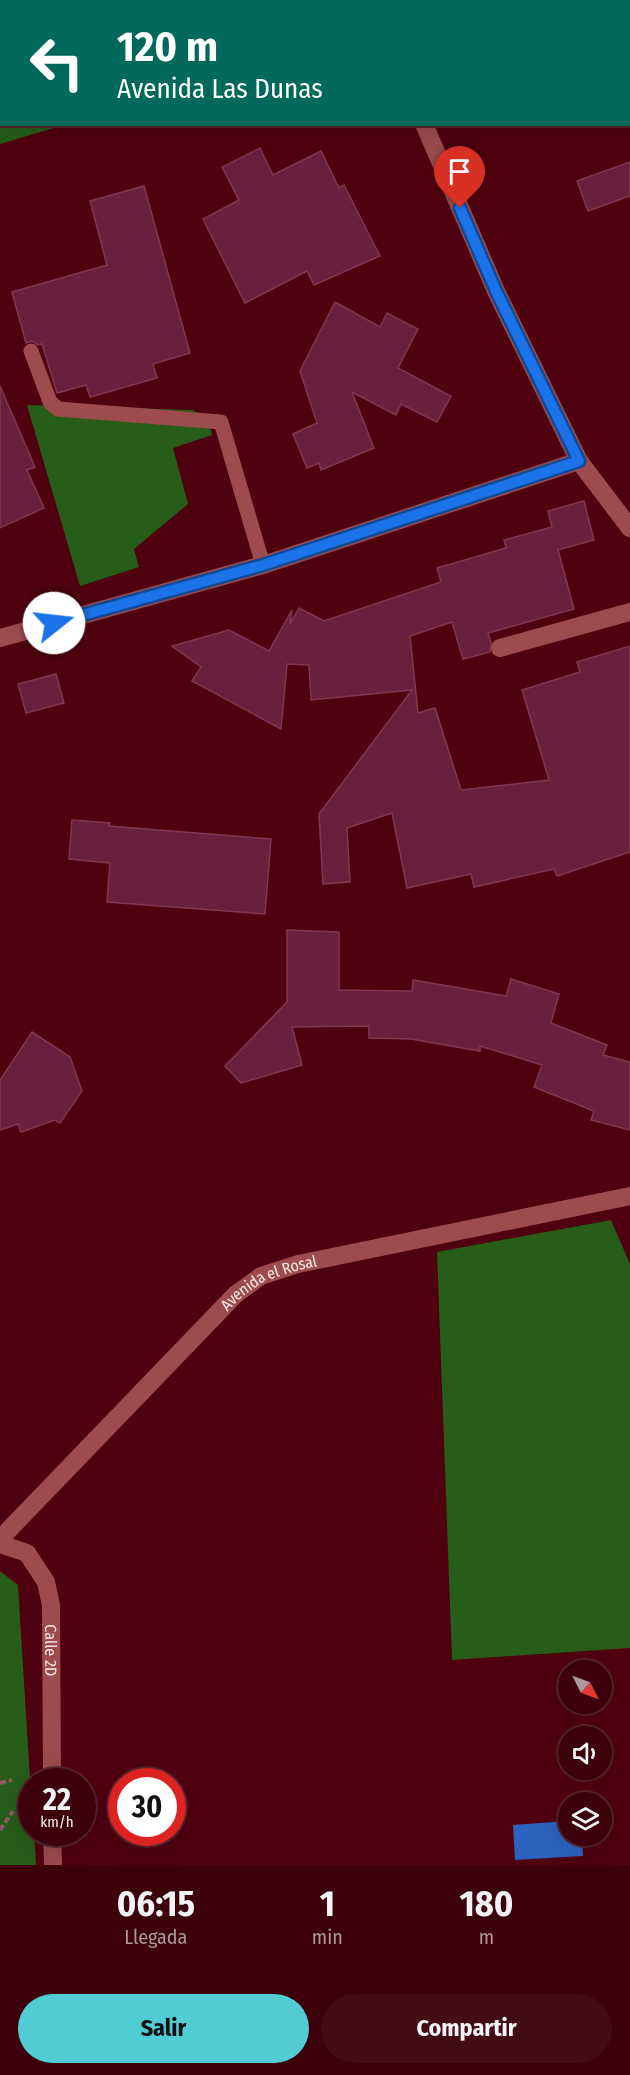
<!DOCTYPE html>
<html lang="es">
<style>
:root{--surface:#3c010b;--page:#430b14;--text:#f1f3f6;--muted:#ac979d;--line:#55232c;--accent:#51ccd3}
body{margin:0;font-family:"Fira Sans Condensed",sans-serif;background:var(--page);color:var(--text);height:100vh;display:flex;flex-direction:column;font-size:22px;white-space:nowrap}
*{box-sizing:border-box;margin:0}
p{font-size:20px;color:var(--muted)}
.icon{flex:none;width:33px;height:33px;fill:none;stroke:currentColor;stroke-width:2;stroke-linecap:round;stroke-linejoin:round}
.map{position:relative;height:1865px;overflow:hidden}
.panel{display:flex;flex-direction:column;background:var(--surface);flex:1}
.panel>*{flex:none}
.banner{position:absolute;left:0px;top:0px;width:630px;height:126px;box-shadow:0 6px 24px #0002,0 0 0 2px var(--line);background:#00695c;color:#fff;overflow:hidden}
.needle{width:39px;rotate:132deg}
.fabs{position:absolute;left:558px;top:1660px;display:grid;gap:12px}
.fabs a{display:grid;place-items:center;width:54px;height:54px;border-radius:50%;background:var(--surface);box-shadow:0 6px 24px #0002,0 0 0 2px var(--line);font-size:30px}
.speed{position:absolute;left:18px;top:1768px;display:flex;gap:12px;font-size:30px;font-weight:700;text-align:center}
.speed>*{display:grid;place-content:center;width:78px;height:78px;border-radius:50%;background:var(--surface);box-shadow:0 6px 24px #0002,0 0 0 2px var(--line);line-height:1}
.speed small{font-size:15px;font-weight:400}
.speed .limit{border:9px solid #d22;background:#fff;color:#111}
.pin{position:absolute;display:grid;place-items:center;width:51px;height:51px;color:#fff;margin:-62px -26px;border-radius:50% 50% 50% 0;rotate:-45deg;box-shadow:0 0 6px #0007}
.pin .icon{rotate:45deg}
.me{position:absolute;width:66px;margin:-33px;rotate:74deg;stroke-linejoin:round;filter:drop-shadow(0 0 4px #0008)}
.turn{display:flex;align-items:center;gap:21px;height:126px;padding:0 18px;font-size:27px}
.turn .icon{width:78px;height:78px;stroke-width:2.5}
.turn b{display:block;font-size:42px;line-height:51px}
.eta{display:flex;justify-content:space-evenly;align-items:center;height:102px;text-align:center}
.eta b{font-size:36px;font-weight:700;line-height:42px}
.action{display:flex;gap:12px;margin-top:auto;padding:12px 18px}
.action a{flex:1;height:69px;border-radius:36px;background:var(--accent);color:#111;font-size:24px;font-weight:700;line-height:69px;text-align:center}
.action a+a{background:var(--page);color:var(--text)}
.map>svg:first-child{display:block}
.green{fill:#265d19}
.water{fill:#2d63bd}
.building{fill:#6a203d;stroke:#823651;stroke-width:1.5}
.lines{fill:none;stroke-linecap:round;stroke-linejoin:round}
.path{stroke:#905860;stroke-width:4;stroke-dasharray:6 3;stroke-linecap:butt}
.lane{stroke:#9d4b4d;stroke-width:15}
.street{stroke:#9d4b4d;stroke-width:18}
.secondary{stroke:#9d4b4d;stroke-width:18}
.route-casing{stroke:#114b97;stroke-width:15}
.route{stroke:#1a73e8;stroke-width:10}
.labels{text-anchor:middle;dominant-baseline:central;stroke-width:4.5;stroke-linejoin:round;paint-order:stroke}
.street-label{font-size:16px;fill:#fbe7e6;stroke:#230406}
</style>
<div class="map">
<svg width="630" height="1865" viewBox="0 0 630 1865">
<rect width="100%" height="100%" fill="#50010f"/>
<g class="green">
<path d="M0,0H355L356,1L2,2V124L64,125L0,144Z"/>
<path d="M27,405L192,410L207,417L212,435L173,448L188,504L134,549L139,567L80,586Z"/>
<path d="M611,1220L630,1264V1648L452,1660L437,1252Z"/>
<path d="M0,1571L18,1585L31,1795L32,1833H34L36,1865H0Z"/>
</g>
<path class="water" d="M568,1821V1836H582L583,1856L515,1860L513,1825Z"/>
<g class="building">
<path d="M260,148L273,175L321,151L339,188L344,185L380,256L314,285L307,271L245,303L203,219L239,200L222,167Z"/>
<path d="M630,162V196L588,211L577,181Z"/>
<path d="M144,186L190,353L153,364L157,378L90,397L86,385L57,393L42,344L38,345L32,341L26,343L12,292L107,265L90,201Z"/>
<path d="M335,302L380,327L387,313L418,329L398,368L451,396L437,422L401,404L396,415L352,392L374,448L321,470L319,463L307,468L293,434L317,423L300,371Z"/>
<path d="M0,386L35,467L27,470L44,508L0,528Z"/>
<path d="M584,501L594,540L558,550L574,609L488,633L491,642L490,652L463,659L452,622L410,636L418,713L435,708L461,790L549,780L522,690L580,672L577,662L630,646V852L557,876L554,869L474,887L471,874L407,888L392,813L347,828L350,882L323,884L319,814L412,690L311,700L309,665L287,664L281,729L192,681L201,667L172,646L229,630L269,651L292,610L290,624L299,608L324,621L441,582L437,568L506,548L504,540L552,527L548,511Z"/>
<path d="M56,674L64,703L26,713L18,684Z"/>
<path d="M72,820L110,823L109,826L271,839L265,914L107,902L110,863L69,859Z"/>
<path d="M287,930L339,932V990L412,991L413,980L506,996L511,979L559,994L551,1023L607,1045L603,1055L630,1062V1130L591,1120L594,1111L534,1087L542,1065L480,1046V1051L411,1039L369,1038V1026L292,1027L302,1065L241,1083L225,1066L287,1002Z"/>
<path d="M32,1032L70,1057L82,1091L60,1123L55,1120L21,1132L18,1124L0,1130V1080Z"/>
</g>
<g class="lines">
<g class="path">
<path d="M0,1783L12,1780"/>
<path d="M0,1830L13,1811"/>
</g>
<path class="lane" d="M31,351L50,402L58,409L221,422L263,565"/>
<g class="street">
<path d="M0,638L263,565L579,461"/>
<path d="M500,648L630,612"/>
<path id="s1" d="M0,1539L236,1294L261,1276L298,1264L630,1196"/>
<path id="s2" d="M0,1544L27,1553L46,1582L51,1605L52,1782"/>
<path d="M52,1833L53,1865"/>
</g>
<g class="secondary">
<path d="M370,0V2"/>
<path d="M424,124L496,291L579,461L630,528"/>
</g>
</g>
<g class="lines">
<defs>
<path id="route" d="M54,623L263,565L579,461L496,291L460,208"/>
</defs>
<use href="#route" class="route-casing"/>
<use href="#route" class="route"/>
</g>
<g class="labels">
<g class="street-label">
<text stroke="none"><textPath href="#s1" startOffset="375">Avenida el Rosal</textPath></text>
<text stroke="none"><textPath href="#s2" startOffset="132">Calle 2D</textPath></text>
</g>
</g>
</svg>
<div class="fabs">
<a><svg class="needle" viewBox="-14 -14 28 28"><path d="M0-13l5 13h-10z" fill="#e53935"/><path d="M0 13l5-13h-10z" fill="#ac979d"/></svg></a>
<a><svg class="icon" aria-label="sound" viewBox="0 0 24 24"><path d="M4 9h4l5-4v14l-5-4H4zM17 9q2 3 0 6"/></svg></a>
<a><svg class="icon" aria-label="layers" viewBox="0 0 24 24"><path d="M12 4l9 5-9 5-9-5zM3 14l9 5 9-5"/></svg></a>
</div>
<div class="speed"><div>22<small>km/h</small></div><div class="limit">30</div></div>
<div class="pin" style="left:460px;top:208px;background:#d93025"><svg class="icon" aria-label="arrive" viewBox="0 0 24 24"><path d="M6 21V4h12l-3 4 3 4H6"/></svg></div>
<svg class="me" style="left:54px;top:623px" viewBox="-20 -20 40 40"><circle r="19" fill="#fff"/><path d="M0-13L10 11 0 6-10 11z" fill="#1a73e8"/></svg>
<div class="banner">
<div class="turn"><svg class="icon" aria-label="left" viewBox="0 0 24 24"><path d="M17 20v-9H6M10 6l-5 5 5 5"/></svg><div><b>120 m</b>Avenida Las Dunas</div></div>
</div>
</div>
<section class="panel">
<div class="eta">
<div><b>06:15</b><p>Llegada</p></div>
<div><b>1</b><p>min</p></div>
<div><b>180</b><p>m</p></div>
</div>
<div class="action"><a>Salir</a><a>Compartir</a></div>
</section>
